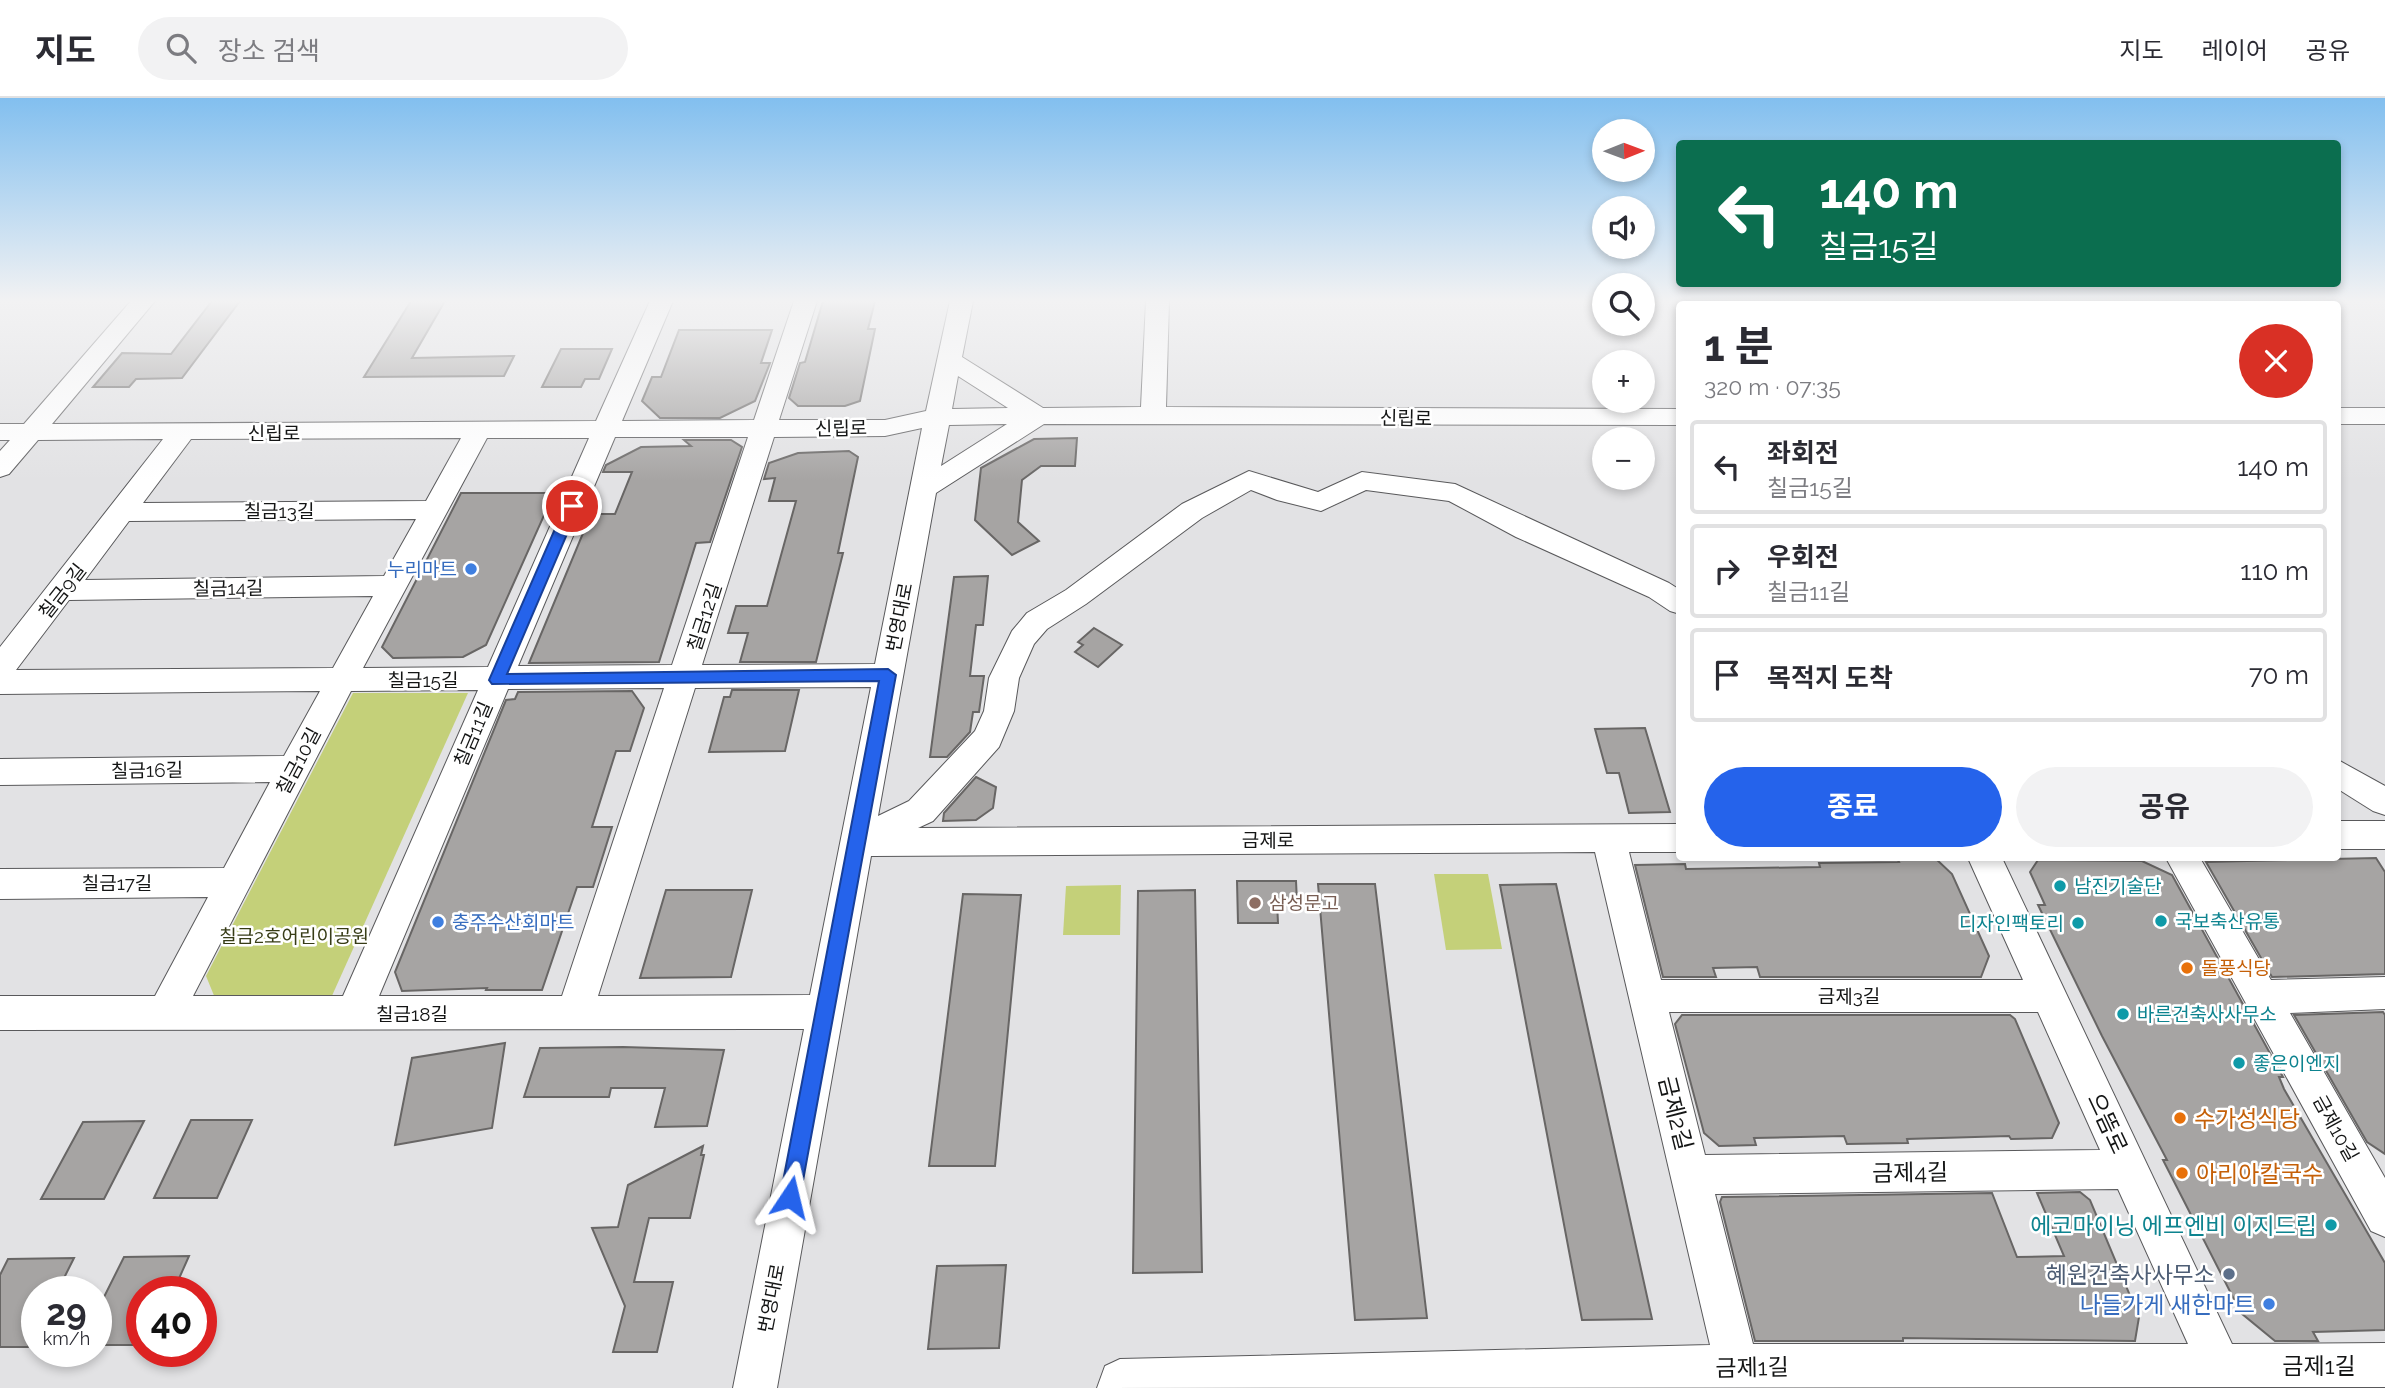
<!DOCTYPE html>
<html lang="ko">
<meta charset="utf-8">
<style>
:root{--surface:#fff;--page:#f2f2f3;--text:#2b2b33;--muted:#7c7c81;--line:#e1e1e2;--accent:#2563eb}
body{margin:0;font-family:Raleway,"Noto Sans KR",sans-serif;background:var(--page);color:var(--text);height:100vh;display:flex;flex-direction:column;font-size:26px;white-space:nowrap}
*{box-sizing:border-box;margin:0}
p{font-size:23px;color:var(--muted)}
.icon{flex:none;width:38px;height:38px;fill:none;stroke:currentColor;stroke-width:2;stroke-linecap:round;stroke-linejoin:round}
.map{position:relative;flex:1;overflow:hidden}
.sheet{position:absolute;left:1676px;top:203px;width:665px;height:560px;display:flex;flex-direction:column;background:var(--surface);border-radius:7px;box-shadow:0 4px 10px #0003}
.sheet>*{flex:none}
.guide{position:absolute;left:1676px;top:42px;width:665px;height:147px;border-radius:7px;box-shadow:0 4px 10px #0003;background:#0b6e4f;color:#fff;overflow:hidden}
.needle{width:46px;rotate:89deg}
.tools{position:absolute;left:1592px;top:21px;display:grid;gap:14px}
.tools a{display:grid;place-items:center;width:63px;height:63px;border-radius:50%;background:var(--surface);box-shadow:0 4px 10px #0003;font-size:35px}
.speed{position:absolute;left:21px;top:1178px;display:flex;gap:14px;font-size:35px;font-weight:700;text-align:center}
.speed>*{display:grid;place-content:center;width:91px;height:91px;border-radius:50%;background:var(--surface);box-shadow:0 4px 10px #0003;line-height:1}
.speed small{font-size:18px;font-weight:400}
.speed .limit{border:10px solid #d22;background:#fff;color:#111}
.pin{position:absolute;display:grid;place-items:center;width:60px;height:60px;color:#fff;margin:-30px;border:4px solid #fff;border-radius:50%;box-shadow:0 2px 7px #0007}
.me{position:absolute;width:77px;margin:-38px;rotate:10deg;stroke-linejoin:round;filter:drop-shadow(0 0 5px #0008)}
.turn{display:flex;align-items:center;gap:24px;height:147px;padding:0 28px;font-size:32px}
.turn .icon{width:91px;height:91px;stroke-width:2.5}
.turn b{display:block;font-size:49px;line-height:60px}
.round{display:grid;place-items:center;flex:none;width:74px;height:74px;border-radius:37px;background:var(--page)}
.head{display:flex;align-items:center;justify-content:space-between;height:119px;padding:0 28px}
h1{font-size:42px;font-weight:700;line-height:52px}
.cta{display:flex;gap:14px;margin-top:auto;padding:14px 28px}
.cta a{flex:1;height:80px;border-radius:42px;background:var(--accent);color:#fff;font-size:28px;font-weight:700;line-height:80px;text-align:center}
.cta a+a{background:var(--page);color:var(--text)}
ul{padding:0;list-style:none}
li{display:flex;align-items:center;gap:21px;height:94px;margin:0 14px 10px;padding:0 14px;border:4px solid var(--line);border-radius:7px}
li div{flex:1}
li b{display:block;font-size:26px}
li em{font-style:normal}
header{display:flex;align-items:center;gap:42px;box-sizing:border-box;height:98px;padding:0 35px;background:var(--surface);border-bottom:2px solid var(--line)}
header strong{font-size:33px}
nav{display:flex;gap:38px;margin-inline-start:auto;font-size:24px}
.search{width:490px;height:63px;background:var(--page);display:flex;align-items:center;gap:18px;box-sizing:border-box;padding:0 24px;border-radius:38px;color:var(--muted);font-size:26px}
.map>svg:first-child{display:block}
.green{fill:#c4d079}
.forest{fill:#9ba64e}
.building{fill:#a6a4a3;stroke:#686665;stroke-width:2}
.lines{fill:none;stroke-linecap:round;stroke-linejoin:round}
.minor-casing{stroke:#59595b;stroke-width:2}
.minor{fill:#fff;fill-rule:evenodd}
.route{fill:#2563eb;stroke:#184099;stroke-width:2}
.shop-dot{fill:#3f7fe0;stroke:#fff;stroke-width:2.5}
.culture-dot{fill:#0f9aa8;stroke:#fff;stroke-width:2.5}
.education-dot{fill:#8d6e63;stroke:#fff;stroke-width:2.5}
.food-dot{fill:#e8710a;stroke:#fff;stroke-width:2.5}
.service-dot{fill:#5c6f8a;stroke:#fff;stroke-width:2.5}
.labels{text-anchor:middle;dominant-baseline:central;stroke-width:5;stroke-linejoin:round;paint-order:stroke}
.street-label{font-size:19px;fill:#141515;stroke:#fff}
.shop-label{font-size:19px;fill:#366cbe;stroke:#fff;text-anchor:end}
.culture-label{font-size:19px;fill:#0d838f;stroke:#fff;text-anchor:start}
.education-label{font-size:19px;fill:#785e54;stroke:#fff;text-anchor:start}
.park-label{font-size:19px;fill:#373c16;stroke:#fff}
.food-label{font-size:19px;fill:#c56008;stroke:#fff;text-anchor:start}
.near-street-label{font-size:23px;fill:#141515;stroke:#fff}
.near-food-label{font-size:23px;fill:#c56008;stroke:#fff;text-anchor:start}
.near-culture-label{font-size:23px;fill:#0d838f;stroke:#fff;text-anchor:end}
.near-service-label{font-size:23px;fill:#4e5e75;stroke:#fff;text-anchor:end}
.near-shop-label{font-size:23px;fill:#366cbe;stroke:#fff;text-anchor:end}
</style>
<header>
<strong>지도</strong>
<div class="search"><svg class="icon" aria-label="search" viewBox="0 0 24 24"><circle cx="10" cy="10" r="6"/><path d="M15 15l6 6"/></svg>장소 검색</div>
<nav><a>지도</a><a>레이어</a><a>공유</a></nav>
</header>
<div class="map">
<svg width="2385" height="1290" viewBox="0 0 2385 1290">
<rect width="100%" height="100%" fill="#e2e2e4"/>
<g class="green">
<path d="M353,595H468L331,900H215L206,878Z"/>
<path d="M1434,776H1488L1502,851L1446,852Z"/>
<path d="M1121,787L1120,837H1063L1066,788Z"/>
</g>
<path class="forest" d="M1786,203H1929L1934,206H1790Z"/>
<g class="building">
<path d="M212,203H240L182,280L136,281L129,289H93L122,255L171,256Z"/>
<path d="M411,203H445L412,260L514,258L504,278L364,279Z"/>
<path d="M823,203H875L868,231H875L860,303L845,308H798L789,300L800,265L805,264Z"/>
<path d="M679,232H772L761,265H770L755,303L720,320H660L642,303L652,279H661Z"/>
<path d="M561,251H612L599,281H585L581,289H542Z"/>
<path d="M1077,340L1075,368H1041L1022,382L1018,424L1039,443L1012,457L975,422L981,370L1034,341Z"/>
<path d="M684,342H731L742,349L710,444L696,445L659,564L529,565L591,416H615L632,374H603L606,367L641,349L691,348Z"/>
<path d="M849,353L858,359L838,455H843L816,564H740L748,535H728L736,508H767L796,403H769L775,380L764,381L769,365L798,355Z"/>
<path d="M461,395H554L486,547L463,559L393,560L382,549Z"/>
<path d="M988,478L983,527H976L970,578H984L979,614H973L970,634L947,659H930L954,479Z"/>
<path d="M1094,530L1122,547L1098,569L1075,554L1083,547L1078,544Z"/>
<path d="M732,592H799L785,653L709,654L724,599H730Z"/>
<path d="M632,593L644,610L630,653H616L592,729H612L593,789H577L542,892H486L487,890L402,893L395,874L506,602L515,601L518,594Z"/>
<path d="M1645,630L1670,714L1629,715L1619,675H1607L1595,631Z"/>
<path d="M976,679L996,689L993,710L976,722L943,723L944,715Z"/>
<path d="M1897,760H1935L1952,776L1989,858L1981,879H1760L1757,869L1713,870L1716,879H1663L1635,767L1685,766L1686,771L1820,769L1819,765L1899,764Z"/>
<path d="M2376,760L2385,774V876L2272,879L2206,764Z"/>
<path d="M2038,762L2142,763L2172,777L2283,979H2279L2284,991L2385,1165V1232L2313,1234L2318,1243H2275L2241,1215L2163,1062H2167L2102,938L2038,807H2045L2030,774Z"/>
<path d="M1237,783H1296L1297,804H1277L1278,825H1238Z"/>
<path d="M1318,786H1375L1427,1220L1355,1222Z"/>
<path d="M1556,786L1652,1221L1582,1222L1500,787Z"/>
<path d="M666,792H752L731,879L640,880Z"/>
<path d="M1195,792L1202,1174L1133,1175L1138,793Z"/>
<path d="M963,796L1021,797L995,1068H929Z"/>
<path d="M2383,914L2385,917V1056L2367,1044L2294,917Z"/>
<path d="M1682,917H2010L2015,921L2059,1025L2052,1040L2011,1041L2009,1038L1907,1041L1908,1045L1847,1046L1844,1038L1754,1040L1756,1047L1719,1048L1704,1035L1675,926Z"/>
<path d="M505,945L492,1030L395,1047L412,960Z"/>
<path d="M623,949L724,952L707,1028L655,1029L665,990H611L609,999H524L540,950Z"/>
<path d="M191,1022H252L217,1100H154Z"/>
<path d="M144,1023L104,1101H41L83,1024Z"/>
<path d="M703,1048L701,1057H704L690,1120H649L634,1184H673L657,1254H613L625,1208L592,1130L618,1129L628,1087Z"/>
<path d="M2080,1094L2090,1102L2139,1219L2135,1243L1903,1240V1243H1755L1720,1104L1722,1099L1992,1095L2017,1159L2064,1158L2037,1095Z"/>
<path d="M189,1158L173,1194H142V1247H96V1215L124,1159Z"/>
<path d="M74,1160L57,1194H37V1233L28,1249H0V1177L8,1161Z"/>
<path d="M1006,1167L999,1250L928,1251L937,1168Z"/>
</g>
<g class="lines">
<defs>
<g id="minor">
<path d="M131,203H155L52,326L596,323L650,203H673L622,323L754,322L794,203H817L779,322H885L926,313L950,203H973L962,259L1043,310L1141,309L1146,203H1169L1166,309L1680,311V327L1044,326L936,395L878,718L909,703L975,633L984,613L989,580L1012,533L1027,515L1066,492L1182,406L1249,373L1318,394L1362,374L1455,386L1669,485L1680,492V516L1670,513L1649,499L1516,439L1449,403L1366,392L1321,413L1277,402L1251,392L1202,420L1086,506L1047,531L1034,546L1019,580L1014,613L999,649L933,723L918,730L1680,726V754H1629L1661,882H2023L1968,760H2002L2232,1246L2385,1245V1289L1097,1290L1105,1268L1120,1261L1710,1247L1595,754L871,758L777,1290H733L804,931L0,932V898H155L208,799L0,801V771L224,770L270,684L0,687V661L284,658L320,593L0,596V549L163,341L38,342L9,376L0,379V353L10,342H0V326H24ZM958,278L1008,310L952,311ZM1007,326L941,368L949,327ZM922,330L875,566L702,567L774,339L885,338ZM615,339H748L672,567L518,568ZM461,340L426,403L143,405L191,341ZM487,340H589L488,569L363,570ZM416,421L384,478L85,482L129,423ZM373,498L333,570L16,572L69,502ZM871,589L810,897L598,898L695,590ZM664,590L562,898H379L508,591ZM478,592L343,898H193L351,593ZM1669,914H2038L2100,1052L1705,1057ZM2118,1091L2188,1246H1753L1715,1096Z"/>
<rect x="2338" y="310" width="47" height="16"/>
<path d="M2338,662L2385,688V717L2373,713L2338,691Z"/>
<rect x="2338" y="723" width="47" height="28"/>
<path d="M2166,760H2200L2271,882L2385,879V911L2290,915L2385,1080V1139L2371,1133Z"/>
</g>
</defs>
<use href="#minor" class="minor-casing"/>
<use href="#minor" class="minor"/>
</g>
<linearGradient id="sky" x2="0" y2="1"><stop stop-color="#82bfef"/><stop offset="0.53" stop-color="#f2f2f3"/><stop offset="1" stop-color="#f2f2f3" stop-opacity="0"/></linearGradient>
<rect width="2385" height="383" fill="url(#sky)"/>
<path class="route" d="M572,403L579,408L507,576L888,571L896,577L800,1099L797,1106L790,1109L783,1106L780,1099L879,583L492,586L489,582L565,408Z"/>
<g class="shop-dot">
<circle cx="471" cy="471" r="7"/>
<circle cx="438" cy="824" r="7"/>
<circle cx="2269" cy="1206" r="7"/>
</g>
<g class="culture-dot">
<circle cx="2060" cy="788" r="7"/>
<circle cx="2161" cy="823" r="7"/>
<circle cx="2078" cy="825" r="7"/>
<circle cx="2123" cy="916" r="7"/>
<circle cx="2239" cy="965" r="7"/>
<circle cx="2331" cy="1127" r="7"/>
</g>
<circle class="education-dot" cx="1255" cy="805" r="7"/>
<g class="food-dot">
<circle cx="2187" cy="870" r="7"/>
<circle cx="2180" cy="1020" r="7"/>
<circle cx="2182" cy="1075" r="7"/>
</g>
<circle class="service-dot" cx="2229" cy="1176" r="7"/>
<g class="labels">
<g class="street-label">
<text transform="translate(1406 320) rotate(1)">신립로</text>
<text transform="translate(841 330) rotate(-1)">신립로</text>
<text x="274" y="335">신립로</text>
<text x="279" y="413">칠금13길</text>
<text transform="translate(228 490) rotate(-1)">칠금14길</text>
<text transform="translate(62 493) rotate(-52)">칠금9길</text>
<text transform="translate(704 519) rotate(-72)">칠금12길</text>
<text transform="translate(899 519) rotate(-79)">번영대로</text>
<text x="423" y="582">칠금15길</text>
<text transform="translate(473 636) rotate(-67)">칠금11길</text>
<text transform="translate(298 663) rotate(-62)">칠금10길</text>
<text transform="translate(147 672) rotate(-1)">칠금16길</text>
<text x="1268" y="742">금제로</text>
<text x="117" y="785">칠금17길</text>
<text x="1849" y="898">금제3길</text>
<text x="412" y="916">칠금18길</text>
<text transform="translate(2336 1030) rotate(61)">금제10길</text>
<text transform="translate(771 1200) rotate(-79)">번영대로</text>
</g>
<g class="shop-label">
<text x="457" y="471">누리마트</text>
<text x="452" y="824" text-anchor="start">충주수산회마트</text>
</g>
<g class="culture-label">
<text x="2074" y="788">남진기술단</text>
<text x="2175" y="823">국보축산유통</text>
<text x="2064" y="825" text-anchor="end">디자인팩토리</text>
<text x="2137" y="916">바른건축사사무소</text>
<text x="2253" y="965">좋은이엔지</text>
</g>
<g class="education-label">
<text x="1269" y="805">삼성문고</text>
</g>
<g class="park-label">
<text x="294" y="838">칠금2호어린이공원</text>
</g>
<g class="food-label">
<text x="2201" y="870">돌풍식당</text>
</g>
<g class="near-street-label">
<text transform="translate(1676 1015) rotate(76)">금제2길</text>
<text transform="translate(2108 1025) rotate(65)">으뜸로</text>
<text transform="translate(1910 1074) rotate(-1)">금제4길</text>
<text x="2319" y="1267">금제1길</text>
<text transform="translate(1752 1269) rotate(-1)">금제1길</text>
</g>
<g class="near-food-label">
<text x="2194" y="1020">수가성식당</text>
<text x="2196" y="1075">아리아칼국수</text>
</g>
<g class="near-culture-label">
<text x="2317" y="1127">에코마이닝 에프엔비 이지드립</text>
</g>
<g class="near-service-label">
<text x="2215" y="1176">혜원건축사사무소</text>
</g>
<g class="near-shop-label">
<text x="2255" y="1206">나들가게 새한마트</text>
</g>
</g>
</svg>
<div class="tools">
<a><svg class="needle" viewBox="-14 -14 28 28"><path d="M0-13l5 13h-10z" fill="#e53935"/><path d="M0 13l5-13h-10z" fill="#7c7c81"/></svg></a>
<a><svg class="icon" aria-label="sound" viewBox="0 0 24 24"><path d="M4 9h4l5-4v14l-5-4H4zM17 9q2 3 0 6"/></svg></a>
<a><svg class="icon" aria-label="search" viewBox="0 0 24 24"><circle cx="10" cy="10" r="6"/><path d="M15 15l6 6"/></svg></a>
<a>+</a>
<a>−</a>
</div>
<div class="speed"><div>29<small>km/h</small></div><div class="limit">40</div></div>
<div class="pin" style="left:572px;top:408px;background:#d93025"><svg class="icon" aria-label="arrive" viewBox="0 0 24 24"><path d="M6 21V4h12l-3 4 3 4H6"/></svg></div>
<svg class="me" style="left:790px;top:1099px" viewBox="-20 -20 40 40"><path d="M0-17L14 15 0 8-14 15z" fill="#2563eb" stroke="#fff" stroke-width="4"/></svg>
<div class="guide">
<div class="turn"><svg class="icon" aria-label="left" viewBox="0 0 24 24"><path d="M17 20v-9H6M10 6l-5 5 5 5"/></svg><div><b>140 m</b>칠금15길</div></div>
</div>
<section class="sheet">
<div class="head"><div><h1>1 분</h1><p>320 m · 07:35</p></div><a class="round" style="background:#d93025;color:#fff"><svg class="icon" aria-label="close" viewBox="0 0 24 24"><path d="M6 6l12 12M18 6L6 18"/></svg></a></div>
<ul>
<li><svg class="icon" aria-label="left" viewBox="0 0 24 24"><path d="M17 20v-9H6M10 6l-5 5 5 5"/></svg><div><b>좌회전</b><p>칠금15길</p></div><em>140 m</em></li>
<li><svg class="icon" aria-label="right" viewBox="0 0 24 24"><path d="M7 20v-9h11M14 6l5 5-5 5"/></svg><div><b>우회전</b><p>칠금11길</p></div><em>110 m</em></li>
<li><svg class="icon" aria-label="arrive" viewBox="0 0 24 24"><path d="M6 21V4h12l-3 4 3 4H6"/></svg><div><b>목적지 도착</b></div><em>70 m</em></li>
</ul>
<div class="cta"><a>종료</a><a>공유</a></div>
</section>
</div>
